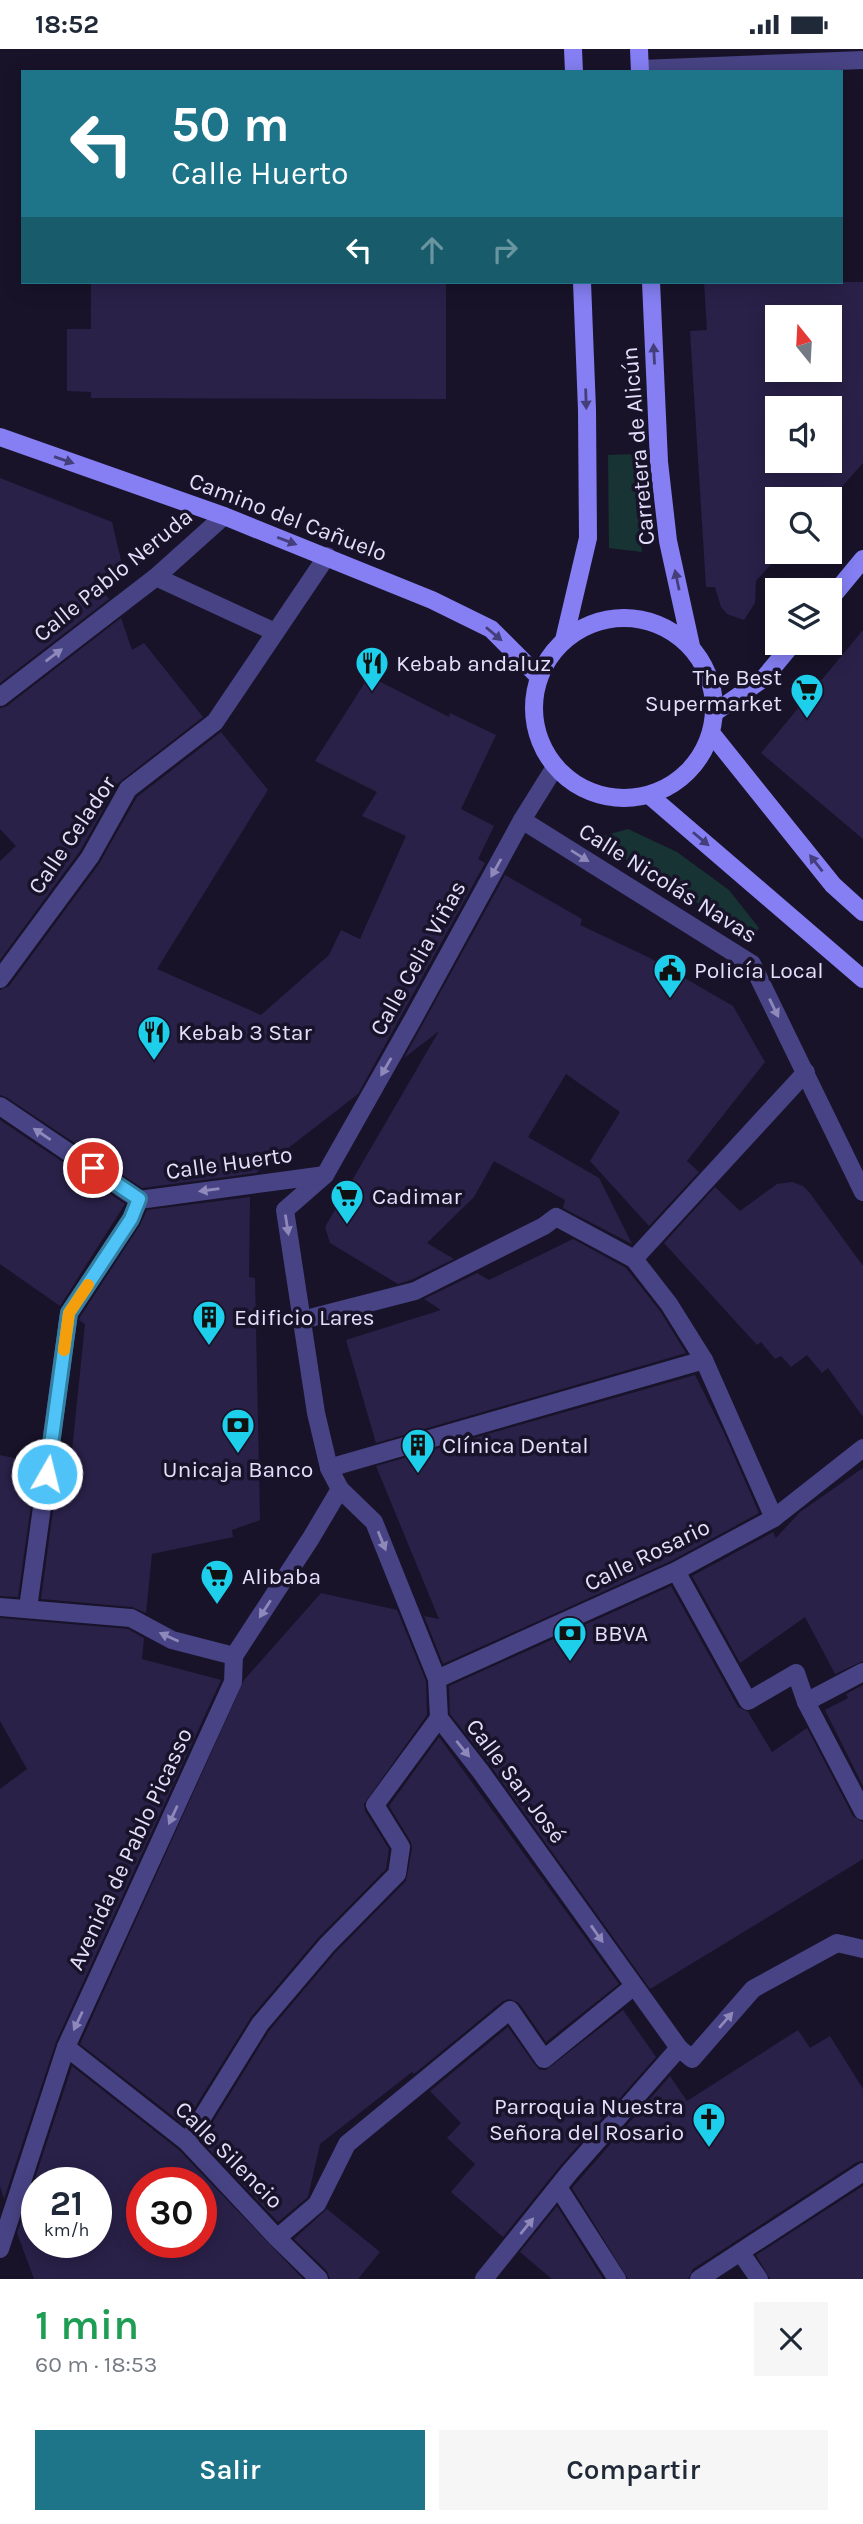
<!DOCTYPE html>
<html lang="es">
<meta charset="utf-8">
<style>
:root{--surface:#fff;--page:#f6f6f7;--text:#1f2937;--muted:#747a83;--accent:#1e7488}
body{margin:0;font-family:Karla,sans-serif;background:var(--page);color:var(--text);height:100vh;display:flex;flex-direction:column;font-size:26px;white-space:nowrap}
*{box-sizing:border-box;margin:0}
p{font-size:23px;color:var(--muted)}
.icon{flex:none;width:38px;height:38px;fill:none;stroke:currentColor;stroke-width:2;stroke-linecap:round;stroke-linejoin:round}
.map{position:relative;height:2230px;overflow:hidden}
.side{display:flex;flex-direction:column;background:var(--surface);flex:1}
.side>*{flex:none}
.hud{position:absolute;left:21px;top:21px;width:822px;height:214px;border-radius:0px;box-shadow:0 4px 18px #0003;background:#1e7488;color:#fff;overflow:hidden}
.needle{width:46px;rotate:342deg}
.controls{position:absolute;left:765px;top:256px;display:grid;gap:14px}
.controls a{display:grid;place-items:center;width:77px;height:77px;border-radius:0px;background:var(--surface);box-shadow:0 4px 18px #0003;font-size:35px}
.speed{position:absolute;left:21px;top:2118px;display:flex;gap:14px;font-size:35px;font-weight:700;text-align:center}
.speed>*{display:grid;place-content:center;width:91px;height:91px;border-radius:50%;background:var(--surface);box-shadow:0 4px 18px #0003;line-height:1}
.speed small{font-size:18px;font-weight:400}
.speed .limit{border:10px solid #d22;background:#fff;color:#111}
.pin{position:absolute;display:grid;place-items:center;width:60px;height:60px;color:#fff;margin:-30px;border:4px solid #fff;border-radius:50%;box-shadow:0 2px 7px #0007}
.me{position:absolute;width:77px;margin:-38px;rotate:8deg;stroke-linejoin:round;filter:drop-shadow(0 0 5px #0008)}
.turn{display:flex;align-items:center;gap:24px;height:147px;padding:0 35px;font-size:32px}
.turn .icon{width:91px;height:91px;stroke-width:2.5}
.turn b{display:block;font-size:49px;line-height:60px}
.lanes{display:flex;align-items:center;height:66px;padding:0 35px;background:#0003;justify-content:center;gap:35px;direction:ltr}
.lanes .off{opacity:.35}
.round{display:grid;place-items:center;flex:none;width:74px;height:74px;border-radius:0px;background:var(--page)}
.head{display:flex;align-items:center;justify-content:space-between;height:119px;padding:0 35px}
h1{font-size:42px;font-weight:600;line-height:52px;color:#1e9e55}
.button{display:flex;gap:14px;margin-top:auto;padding:14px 35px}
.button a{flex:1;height:80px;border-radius:0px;background:var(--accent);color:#fff;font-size:28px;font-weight:600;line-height:80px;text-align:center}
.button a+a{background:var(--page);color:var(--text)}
.status{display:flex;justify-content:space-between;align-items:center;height:49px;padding:0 35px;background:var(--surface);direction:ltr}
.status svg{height:19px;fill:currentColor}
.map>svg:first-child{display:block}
.green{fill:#173333}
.building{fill:#2a2149;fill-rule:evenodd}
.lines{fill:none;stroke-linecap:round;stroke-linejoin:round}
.street{stroke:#484384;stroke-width:18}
.secondary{stroke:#857ff3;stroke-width:18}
.oneway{fill:#443e7a}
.oneway2{fill:#8e89ba}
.route-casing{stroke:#337fa1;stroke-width:18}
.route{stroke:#4fc3f7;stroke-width:12}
.slow{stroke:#f59e0b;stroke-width:12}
.labels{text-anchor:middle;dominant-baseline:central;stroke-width:7;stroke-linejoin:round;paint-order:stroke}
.street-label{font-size:23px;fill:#e3dffc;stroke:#181329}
.poi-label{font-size:23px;fill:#e3dffc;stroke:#181329;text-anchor:start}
</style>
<div class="status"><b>18:52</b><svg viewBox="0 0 49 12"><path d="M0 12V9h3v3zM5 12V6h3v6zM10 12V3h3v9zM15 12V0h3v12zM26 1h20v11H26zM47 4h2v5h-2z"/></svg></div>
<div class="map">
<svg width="863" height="2230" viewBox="0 0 863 2230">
<rect width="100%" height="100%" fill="#181329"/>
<g class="green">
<path d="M633,405L642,503L609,499L608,406Z"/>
<path d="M628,780L677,803L729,841L759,879L752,887L592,790Z"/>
</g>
<g class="building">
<path d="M91,233H446V350L91,349V343L67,342V280H91Z"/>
<path d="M704,233H863V414L830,451L777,450V502H783L756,532L755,554L744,571L727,565L721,558L715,538H706L690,282L707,281ZM777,268H830V320H777ZM777,359H830V411H777Z"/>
<path d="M0,429L112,473L124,524L93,531L109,550L0,634Z"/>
<path d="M121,569L132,601L144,594L203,668L118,734L80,802L0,911V812L16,797L0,780V659L7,657Z"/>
<path d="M863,581V790L761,704Z"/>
<path d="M369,627L449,668L450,664L496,686L461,760L494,777L478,810L485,814L358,1045L256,1124L142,1139L6,1048L0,1046V941L9,937L99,815L137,748L221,683L268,741L157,920L261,966L329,906L341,881L360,890L406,787L362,767L377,743L315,712Z"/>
<path d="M505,826L582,870L580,876L650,909L733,957L765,1013L687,1112L699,1123L649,1177L590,1112L620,1063L566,1025L528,1088L599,1129L632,1195L563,1159L565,1151L494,1112L474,1148L427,1194L454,1210L411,1231L398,1235L330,1194L325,1178L439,982L404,1009Z"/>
<path d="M0,1071L125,1155L60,1257L0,1215Z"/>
<path d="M792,1133L803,1137L809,1143L863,1217V1368L828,1319L822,1324L807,1306L791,1318L781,1307L775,1310L761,1293L757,1296L664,1194L715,1138L740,1162L777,1135Z"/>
<path d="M250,1148L249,1228L255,1229L260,1471L232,1481L233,1488L152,1505L146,1564L132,1558L41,1550L59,1418L70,1421L85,1275L79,1271L80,1268L140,1176L147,1161Z"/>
<path d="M573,1190L626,1219L660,1262L686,1304L376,1394L346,1291L441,1261L424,1250L477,1224L489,1231Z"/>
<path d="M695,1326L724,1384L759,1464L671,1512L443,1615L424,1567L439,1570L376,1417Z"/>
<path d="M0,1406L37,1414L18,1548L0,1547Z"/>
<path d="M863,1419V1612L835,1625L805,1568L740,1614L692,1527L773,1483L776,1489L800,1463Z"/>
<path d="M671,1537L738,1658L748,1663L772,1703L807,1679L853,1767L863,1773V1810L650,1940L490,1716L450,1665L449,1637Z"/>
<path d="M321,1544L397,1561L426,1632L427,1666L364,1755L365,1762L389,1800L386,1820L318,1889L251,1968L184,2076L80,1995L244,1631Z"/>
<path d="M0,1569L128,1580L144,1589L142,1610L221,1631L56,1993L4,2150L0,2137V1740L27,1720L0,1672Z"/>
<path d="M863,1636V1737L825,1661L848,1649L846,1645Z"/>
<path d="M439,1688L619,1935L546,1993L519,1954L509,1950L503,1952L414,2025L412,2023L320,2095L308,2148L278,2173L201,2092L269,1982L335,1904L406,1832L412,1800L411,1793L389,1757Z"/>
<path d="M623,1961L656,2008L560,2117L503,2188L451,2143L475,2115L447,2089L461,2074L430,2042L508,1978L535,2016L540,2021H546Z"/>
<path d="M798,1981L810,1999L830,1987L863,2040V2112L857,2113L693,2220L688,2230H628L572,2139L670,2027L687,2052Z"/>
<path d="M72,2017L179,2101L303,2230H34L17,2184ZM37,2133H96V2193H37ZM142,2133H201V2193H142Z"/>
<path d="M863,2137V2230H770L756,2206Z"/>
<path d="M557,2157L603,2230H552L520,2203Z"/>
<path d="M327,2160L380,2203L358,2230H330L327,2222L294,2190Z"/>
</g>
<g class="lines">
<g class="street">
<path d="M640,20L863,11"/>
<path d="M156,528L275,583"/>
<path d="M0,648L156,528L224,467"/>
<path d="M555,718L522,771L412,972L325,1126L285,1161L316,1364L329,1419L340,1440L374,1473L437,1630L439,1669L481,1723L679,1999L692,2010L753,1940L837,1894L863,1900"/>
<path d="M522,771L752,915L863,1143"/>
<path d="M0,930L90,808L128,740L215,673L327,507"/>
<path d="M0,1057L139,1151L325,1126"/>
<path d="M634,1210L806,1023"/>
<path d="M302,1271L415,1242L544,1177L556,1168L634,1210L669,1255L704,1311L774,1469"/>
<path d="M329,1419L704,1311"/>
<path d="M676,1522L748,1652L796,1624L806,1653L863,1762"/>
<path d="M0,1558L131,1569L172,1591L234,1607"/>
<path d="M28,1559L69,1264L131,1170L139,1151"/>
<path d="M437,1630L676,1522L774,1469L863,1399"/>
<path d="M806,1653L863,1623"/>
<path d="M66,1998L187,2093L277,2189L319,2230"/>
<path d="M187,2093L260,1975L327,1896L397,1825L401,1798L375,1756L439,1669"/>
<path d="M558,2138L617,2230"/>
<path d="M277,2189L317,2155L347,2095L510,1961L544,2010L634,1937"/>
<path d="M0,2200L66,1998L233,1633L234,1607L311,1489L340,1440"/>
<path d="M741,2204L759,2230"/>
<path d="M484,2230L569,2124L679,1999"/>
<path d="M699,2230L863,2123"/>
</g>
<g class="secondary">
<path d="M573,0L574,23"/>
<path d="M639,0L640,23"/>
<path d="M651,233L659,413L668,492L691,597"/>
<path d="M0,388L224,467L432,551L491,580L539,628"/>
<path d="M830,550L863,510"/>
<circle cx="624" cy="659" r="90"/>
<path d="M564,591L588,489L587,361L582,233"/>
<path d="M714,664L764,629L794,593"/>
<path d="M711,684L833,836L863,863"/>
<path d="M649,746L863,930"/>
</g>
</g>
<defs><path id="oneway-solid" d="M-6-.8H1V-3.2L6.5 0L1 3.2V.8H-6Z" transform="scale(1.75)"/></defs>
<g class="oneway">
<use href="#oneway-solid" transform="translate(654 305) rotate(-93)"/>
<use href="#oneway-solid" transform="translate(586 350) rotate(88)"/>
<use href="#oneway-solid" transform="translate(64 411) rotate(19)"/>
<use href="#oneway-solid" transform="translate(287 492) rotate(21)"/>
<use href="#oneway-solid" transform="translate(677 531) rotate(-102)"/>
<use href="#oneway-solid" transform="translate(494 585) rotate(40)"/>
<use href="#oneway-solid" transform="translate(701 790) rotate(40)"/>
<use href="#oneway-solid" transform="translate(816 814) rotate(-128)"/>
</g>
<g class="oneway2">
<use href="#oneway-solid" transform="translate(54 606) rotate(-37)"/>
<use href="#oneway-solid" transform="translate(580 807) rotate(32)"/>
<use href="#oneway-solid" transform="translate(496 819) rotate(119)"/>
<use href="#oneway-solid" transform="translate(774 959) rotate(64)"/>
<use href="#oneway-solid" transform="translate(386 1018) rotate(120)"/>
<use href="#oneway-solid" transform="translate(42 1085) rotate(-146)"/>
<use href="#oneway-solid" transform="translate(209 1141) rotate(172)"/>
<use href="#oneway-solid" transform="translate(287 1176) rotate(81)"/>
<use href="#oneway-solid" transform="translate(382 1492) rotate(68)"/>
<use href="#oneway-solid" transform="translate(265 1560) rotate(123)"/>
<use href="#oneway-solid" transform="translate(169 1588) rotate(-156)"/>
<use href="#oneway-solid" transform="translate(463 1700) rotate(51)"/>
<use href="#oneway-solid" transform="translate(173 1766) rotate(115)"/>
<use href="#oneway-solid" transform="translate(597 1885) rotate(55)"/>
<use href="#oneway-solid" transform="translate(726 1971) rotate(-49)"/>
<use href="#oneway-solid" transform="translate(78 1972) rotate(115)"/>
<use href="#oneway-solid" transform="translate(527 2177) rotate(-51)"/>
</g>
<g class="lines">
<defs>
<path id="route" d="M47,1425L69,1264L131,1170L139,1150L93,1119"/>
</defs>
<use href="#route" class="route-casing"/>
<use href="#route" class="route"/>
<path class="slow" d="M64,1301L69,1264L88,1236"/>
</g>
<defs>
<symbol id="restaurant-pin" viewBox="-11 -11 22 30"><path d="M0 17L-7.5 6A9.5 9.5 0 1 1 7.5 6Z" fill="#1dcfea" stroke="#181329"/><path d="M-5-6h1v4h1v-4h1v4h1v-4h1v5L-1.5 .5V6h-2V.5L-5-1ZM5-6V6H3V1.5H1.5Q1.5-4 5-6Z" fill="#111"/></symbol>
<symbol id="supermarket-pin" viewBox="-11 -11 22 30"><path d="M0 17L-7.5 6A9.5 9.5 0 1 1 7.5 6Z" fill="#1dcfea" stroke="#181329"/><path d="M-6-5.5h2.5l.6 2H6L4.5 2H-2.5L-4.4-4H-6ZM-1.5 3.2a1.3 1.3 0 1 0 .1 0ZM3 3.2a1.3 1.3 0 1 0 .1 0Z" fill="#111"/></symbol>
<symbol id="civic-pin" viewBox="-11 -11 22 30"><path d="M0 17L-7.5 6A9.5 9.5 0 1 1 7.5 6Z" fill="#1dcfea" stroke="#181329"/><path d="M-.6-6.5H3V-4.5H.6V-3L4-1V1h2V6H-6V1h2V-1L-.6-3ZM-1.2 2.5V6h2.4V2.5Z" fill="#111"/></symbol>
<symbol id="building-pin" viewBox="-11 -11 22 30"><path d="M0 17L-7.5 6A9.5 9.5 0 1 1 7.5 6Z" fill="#1dcfea" stroke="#181329"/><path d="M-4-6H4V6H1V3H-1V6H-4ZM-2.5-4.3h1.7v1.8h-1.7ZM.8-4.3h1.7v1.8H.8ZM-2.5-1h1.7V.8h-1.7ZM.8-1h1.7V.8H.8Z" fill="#111"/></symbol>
<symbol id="bank-pin" viewBox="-11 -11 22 30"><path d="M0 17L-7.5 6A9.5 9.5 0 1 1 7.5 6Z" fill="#1dcfea" stroke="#181329"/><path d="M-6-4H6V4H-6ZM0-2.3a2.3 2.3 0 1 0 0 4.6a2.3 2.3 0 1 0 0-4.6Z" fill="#111"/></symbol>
<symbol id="church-pin" viewBox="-11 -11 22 30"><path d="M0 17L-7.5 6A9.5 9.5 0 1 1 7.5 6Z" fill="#1dcfea" stroke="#181329"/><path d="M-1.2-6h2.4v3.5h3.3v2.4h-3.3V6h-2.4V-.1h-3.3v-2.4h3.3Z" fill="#111"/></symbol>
</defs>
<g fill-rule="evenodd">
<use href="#restaurant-pin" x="353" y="595" width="38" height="52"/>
<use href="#supermarket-pin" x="788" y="622" width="38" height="52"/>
<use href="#civic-pin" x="651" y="902" width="38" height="52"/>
<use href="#restaurant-pin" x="135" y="964" width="38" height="52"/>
<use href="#supermarket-pin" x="328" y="1128" width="38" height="52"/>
<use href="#building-pin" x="190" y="1249" width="38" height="52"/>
<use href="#bank-pin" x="219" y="1357" width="38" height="52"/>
<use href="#building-pin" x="399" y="1377" width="38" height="52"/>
<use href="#supermarket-pin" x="198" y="1508" width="38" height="52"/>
<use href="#bank-pin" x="551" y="1565" width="38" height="52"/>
<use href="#church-pin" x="690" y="2051" width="38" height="52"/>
</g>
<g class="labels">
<g class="street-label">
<text transform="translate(638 397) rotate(-95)">Carretera de Alicún</text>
<text transform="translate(288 468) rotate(21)">Camino del Cañuelo</text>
<text transform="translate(113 526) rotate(-39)">Calle Pablo Neruda</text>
<text transform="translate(72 786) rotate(-56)">Calle Celador</text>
<text transform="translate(668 834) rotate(32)">Calle Nicolás Navas</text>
<text transform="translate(418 909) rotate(-61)">Calle Celia Viñas</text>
<text transform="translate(229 1114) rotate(-8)">Calle Huerto</text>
<text transform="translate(647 1506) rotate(-26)">Calle Rosario</text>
<text transform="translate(516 1732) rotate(53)">Calle San José</text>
<text transform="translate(130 1800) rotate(-65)">Avenida de Pablo Picasso</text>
<text transform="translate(229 2106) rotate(45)">Calle Silencio</text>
</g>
<g class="poi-label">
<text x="396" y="614">Kebab andaluz</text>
<text x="782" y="628" text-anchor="end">The Best<tspan x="782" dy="26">Supermarket</tspan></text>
<text x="694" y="921">Policía Local</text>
<text x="178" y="983">Kebab 3 Star</text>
<text x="372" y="1147">Cadimar</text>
<text x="234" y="1268">Edificio Lares</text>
<text x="442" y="1396">Clínica Dental</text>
<text x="238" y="1420" text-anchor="middle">Unicaja Banco</text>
<text x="242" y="1527">Alibaba</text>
<text x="594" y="1584">BBVA</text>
<text x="684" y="2057" text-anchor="end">Parroquia Nuestra<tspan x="684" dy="26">Señora del Rosario</tspan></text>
</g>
</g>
</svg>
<div class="controls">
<a><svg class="needle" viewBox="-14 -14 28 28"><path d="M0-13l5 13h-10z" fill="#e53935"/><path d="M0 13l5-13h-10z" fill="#747a83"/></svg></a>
<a><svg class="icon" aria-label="sound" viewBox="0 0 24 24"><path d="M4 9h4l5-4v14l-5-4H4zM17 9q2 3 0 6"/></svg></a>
<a><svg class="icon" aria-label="search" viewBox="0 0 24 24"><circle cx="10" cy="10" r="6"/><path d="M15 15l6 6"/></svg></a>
<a><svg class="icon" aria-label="layers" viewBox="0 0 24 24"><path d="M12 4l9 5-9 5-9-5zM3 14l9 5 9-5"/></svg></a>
</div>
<div class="speed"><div>21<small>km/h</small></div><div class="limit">30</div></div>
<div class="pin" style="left:93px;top:1119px;background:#d93025"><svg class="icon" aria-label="arrive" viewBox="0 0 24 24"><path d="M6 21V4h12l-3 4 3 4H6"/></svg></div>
<svg class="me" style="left:47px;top:1425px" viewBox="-20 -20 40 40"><circle r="17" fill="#4fc3f7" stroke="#fff" stroke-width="3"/><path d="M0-11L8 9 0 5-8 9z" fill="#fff"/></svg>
<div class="hud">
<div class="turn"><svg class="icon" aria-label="left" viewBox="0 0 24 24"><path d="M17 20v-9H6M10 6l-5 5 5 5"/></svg><div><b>50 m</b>Calle Huerto</div></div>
<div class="lanes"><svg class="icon" aria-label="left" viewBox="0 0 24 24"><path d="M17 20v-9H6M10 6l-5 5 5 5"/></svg><svg class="icon off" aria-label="ahead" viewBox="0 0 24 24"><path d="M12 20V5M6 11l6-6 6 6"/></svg><svg class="icon off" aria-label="right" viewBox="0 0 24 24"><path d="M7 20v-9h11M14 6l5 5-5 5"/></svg></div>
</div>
</div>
<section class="side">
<div class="head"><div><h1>1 min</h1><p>60 m · 18:53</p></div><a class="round"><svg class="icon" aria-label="close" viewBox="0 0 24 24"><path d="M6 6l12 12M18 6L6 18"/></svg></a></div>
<div class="button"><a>Salir</a><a>Compartir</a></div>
</section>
